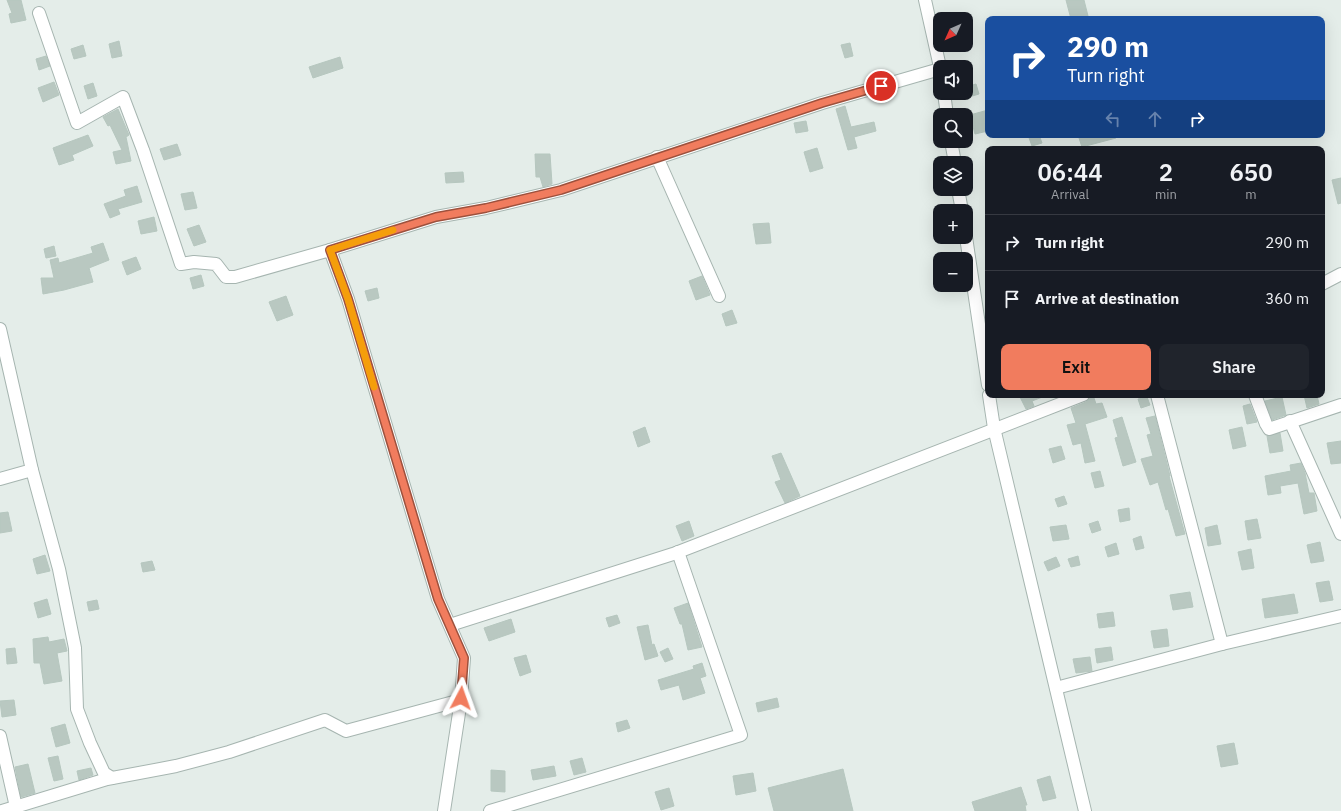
<!DOCTYPE html>
<meta charset="utf-8">
<style>
:root{--surface:#171b24;--page:#20242c;--text:#f1f3f6;--muted:#9ea1a6;--line:#363941;--accent:#f17c5e}
body{margin:0;font-family:"IBM Plex Sans",sans-serif;background:var(--page);color:var(--text);height:100vh;display:flex;flex-direction:column;font-size:15px;white-space:nowrap}
*{box-sizing:border-box;margin:0}
p{font-size:13px;color:var(--muted)}
.icon{flex:none;width:22px;height:22px;fill:none;stroke:currentColor;stroke-width:2;stroke-linecap:round;stroke-linejoin:round}
.map{position:relative;flex:1;overflow:hidden}
.details{position:absolute;left:985px;top:146px;width:340px;height:252px;display:flex;flex-direction:column;background:var(--surface);border-radius:8px;box-shadow:0 4px 16px #0002}
.details>*{flex:none}
.guide{position:absolute;left:985px;top:16px;width:340px;height:122px;border-radius:8px;box-shadow:0 4px 16px #0002;background:#1a4fa0;color:#fff;overflow:hidden}
.needle{width:26px;rotate:225deg}
.tools{position:absolute;left:933px;top:12px;display:grid;gap:8px}
.tools a{display:grid;place-items:center;width:40px;height:40px;border-radius:8px;background:var(--surface);box-shadow:0 4px 16px #0002;font-size:20px}
.pin{position:absolute;display:grid;place-items:center;width:34px;height:34px;color:#fff;margin:-17px;border:2px solid #fff;border-radius:50%;box-shadow:0 1px 4px #0007}
.me{position:absolute;width:44px;margin:-22px;rotate:4deg;stroke-linejoin:round;filter:drop-shadow(0 0 3px #0008)}
.turn{display:flex;align-items:center;gap:14px;height:84px;padding:0 16px;font-size:18px}
.turn .icon{width:52px;height:52px;stroke-width:2.5}
.turn b{display:block;font-size:28px;line-height:34px}
.lanes{display:flex;align-items:center;height:38px;padding:0 16px;background:#0003;justify-content:center;gap:20px;direction:ltr}
.lanes .off{opacity:.35}
.eta{display:flex;justify-content:space-evenly;align-items:center;height:68px;text-align:center}
.eta b{font-size:24px;font-weight:600;line-height:28px}
.action{display:flex;gap:8px;margin-top:auto;padding:8px 16px}
.action a{flex:1;height:46px;border-radius:8px;background:var(--accent);color:#111;font-size:16px;font-weight:600;line-height:46px;text-align:center}
.action a+a{background:var(--page);color:var(--text)}
ul{padding:0;list-style:none}
li{display:flex;align-items:center;gap:12px;height:56px;padding:0 16px;border-top:1px solid var(--line)}
li div{flex:1}
li b{display:block;font-size:15px}
li em{font-style:normal}
.map>svg:first-child{display:block}
.building{fill:#b9c8c1;stroke:#b6c7bf}
.lines{fill:none;stroke-linecap:round;stroke-linejoin:round}
.minor-casing{stroke:#a6b5b0;stroke-width:14}
.minor{stroke:#fff;stroke-width:12}
.route-casing{stroke:#9d513d;stroke-width:10}
.route{stroke:#f17c5e;stroke-width:7}
.slow{stroke:#f59e0b;stroke-width:7}
</style>
<div class="map">
<svg width="1341" height="811" viewBox="0 0 1341 811">
<rect width="100%" height="100%" fill="#e4ede9"/>
<g class="building">
<path d="M7,0H21L26,20L11,23L9,14L12,13Z"/>
<path d="M1066,0H1084L1088,16L1071,19Z"/>
<path d="M119,41L122,56L112,58L109,44Z"/>
<path d="M850,43L853,56L845,58L841,45Z"/>
<path d="M83,45L86,56L74,59L71,49Z"/>
<path d="M46,56L50,66L39,70L36,59Z"/>
<path d="M340,57L343,68L313,78L309,67Z"/>
<path d="M54,82L59,95L43,102L38,88Z"/>
<path d="M93,83L97,96L88,99L84,86Z"/>
<path d="M976,84L979,94L969,97L966,87Z"/>
<path d="M845,106L851,127L874,122L876,131L854,137L857,148L848,150L836,109Z"/>
<path d="M118,109L129,135L126,137L131,161L116,164L113,152L122,150L110,125L108,126L103,117Z"/>
<path d="M988,110V131L975,134L970,115Z"/>
<path d="M806,121L808,131L796,133L794,123Z"/>
<path d="M88,135L93,146L72,155L74,160L59,165L53,148Z"/>
<path d="M1028,135H1039L1042,143L1032,146Z"/>
<path d="M1078,135H1116V138L1082,147Z"/>
<path d="M177,144L181,155L164,160L160,149Z"/>
<path d="M817,148L823,168L810,172L804,152Z"/>
<path d="M535,154H550L552,184L543,187L540,177H536Z"/>
<path d="M463,172L464,182L446,183L445,173Z"/>
<path d="M1341,178V203L1338,204L1332,180Z"/>
<path d="M137,186L142,202L118,209L120,214L110,218L104,204L126,196L124,190Z"/>
<path d="M193,192L197,208L185,210L181,194Z"/>
<path d="M154,217L157,231L141,234L138,221Z"/>
<path d="M769,223L771,243L756,244L753,224Z"/>
<path d="M199,225L206,242L194,246L187,229Z"/>
<path d="M103,243L109,260L89,268L93,282L64,290L43,294L41,278H54L50,260L58,258L59,263L93,253L91,247Z"/>
<path d="M54,246L56,256L46,258L44,249Z"/>
<path d="M136,257L141,269L127,275L122,262Z"/>
<path d="M201,275L204,286L193,289L190,278Z"/>
<path d="M702,276L710,295L696,300L689,281Z"/>
<path d="M377,288L379,298L368,301L365,291Z"/>
<path d="M286,296L293,315L277,321L269,302Z"/>
<path d="M732,310L737,323L726,326L722,314Z"/>
<path d="M1019,395H1045V396L1032,401L1034,406L1026,409Z"/>
<path d="M1090,395H1093L1096,404L1102,403L1107,417L1085,424L1095,461L1085,463L1081,443L1073,445L1067,425L1076,423L1071,408L1086,402Z"/>
<path d="M1304,395H1317L1319,404L1307,408Z"/>
<path d="M1147,397L1150,405L1141,408L1138,399Z"/>
<path d="M1282,397L1286,415L1272,420L1265,401Z"/>
<path d="M1250,404L1257,422L1247,424L1243,406Z"/>
<path d="M1155,416L1170,476H1169L1185,534L1176,536L1168,509L1166,510L1158,482L1150,485L1141,459L1153,456L1147,435L1151,434L1146,418Z"/>
<path d="M1122,417L1136,462L1123,466L1115,438L1118,437L1113,420Z"/>
<path d="M645,427L650,442L638,447L633,432Z"/>
<path d="M1242,427L1246,446L1233,449L1229,430Z"/>
<path d="M1280,433L1283,451L1270,453L1267,436Z"/>
<path d="M1341,441V463L1331,464L1327,443Z"/>
<path d="M1061,446L1065,459L1053,463L1049,449Z"/>
<path d="M781,453L800,496L785,503L775,482L781,480L772,456Z"/>
<path d="M1301,463L1305,473L1309,493H1314L1317,511L1304,514L1298,483L1280,486L1281,493L1268,495L1265,476L1291,471L1290,465Z"/>
<path d="M1100,471L1104,486L1095,488L1091,473Z"/>
<path d="M1064,496L1067,504L1058,507L1055,499Z"/>
<path d="M1129,508L1130,520L1120,522L1118,510Z"/>
<path d="M8,512L12,531L0,533V513Z"/>
<path d="M1257,519L1261,538L1248,540L1245,521Z"/>
<path d="M689,521L694,536L682,541L676,526Z"/>
<path d="M1098,521L1101,530L1092,533L1089,524Z"/>
<path d="M1066,525L1069,539L1053,541L1050,527Z"/>
<path d="M1217,525L1221,544L1208,546L1205,528Z"/>
<path d="M1141,536L1144,548L1136,550L1133,539Z"/>
<path d="M1320,542L1324,561L1311,563L1307,545Z"/>
<path d="M1116,543L1119,554L1108,557L1105,547Z"/>
<path d="M1251,549L1254,568L1242,570L1238,552Z"/>
<path d="M45,555L50,571L37,574L33,559Z"/>
<path d="M1078,556L1080,565L1071,567L1068,559Z"/>
<path d="M1056,557L1060,566L1048,571L1044,562Z"/>
<path d="M152,561L155,570L143,572L141,563Z"/>
<path d="M1329,581L1333,600L1320,602L1316,583Z"/>
<path d="M1190,592L1193,607L1173,610L1170,595Z"/>
<path d="M1294,594L1298,613L1265,618L1262,599Z"/>
<path d="M47,599L51,614L38,618L34,603Z"/>
<path d="M97,600L99,609L89,611L87,602Z"/>
<path d="M688,603L702,647L688,650L682,624H680L674,608Z"/>
<path d="M1113,612L1115,626L1099,628L1097,614Z"/>
<path d="M617,615L620,623L609,627L606,618Z"/>
<path d="M511,619L515,632L489,641L484,628Z"/>
<path d="M648,625L652,645L654,644L658,656L645,660L637,627Z"/>
<path d="M1167,629L1169,646L1154,648L1151,631Z"/>
<path d="M48,637L49,642L64,639L67,651L57,653L62,681L44,684L40,663H34L33,639Z"/>
<path d="M1111,647L1113,660L1097,663L1095,649Z"/>
<path d="M15,648L17,663L7,664L6,649Z"/>
<path d="M668,648L673,659L665,662L660,652Z"/>
<path d="M526,655L531,672L520,676L514,658Z"/>
<path d="M1090,657L1092,671L1076,673L1073,659Z"/>
<path d="M702,663L706,676L700,678L705,693L683,700L679,685L661,690L658,680L694,669L693,666Z"/>
<path d="M777,698L779,707L758,712L756,703Z"/>
<path d="M14,700L16,715L2,717L0,701Z"/>
<path d="M627,720L630,728L618,732L616,723Z"/>
<path d="M65,724L70,743L56,747L51,728Z"/>
<path d="M1234,743L1238,764L1221,767L1217,746Z"/>
<path d="M58,756L63,779L54,781L48,758Z"/>
<path d="M582,758L586,772L574,775L570,761Z"/>
<path d="M28,764L35,793L21,797L15,767Z"/>
<path d="M554,766L556,776L533,780L531,770Z"/>
<path d="M91,768L93,775L79,780L77,771Z"/>
<path d="M843,769L853,811H774L768,788Z"/>
<path d="M491,770L505,771V792L491,791Z"/>
<path d="M753,773L756,791L736,795L733,776Z"/>
<path d="M1050,776L1056,798L1043,801L1037,780Z"/>
<path d="M1021,787L1027,805H1025L1026,811H975L972,802Z"/>
<path d="M669,788L674,806L661,810L655,792Z"/>
</g>
<g class="lines">
<defs>
<g id="minor">
<path d="M925,0L940,67"/>
<path d="M39,13L77,123L123,97L143,150L181,264L194,262L216,264L226,277H235L330,250L348,299L438,599L464,658L461,700L444,811"/>
<path d="M944,93L947,115"/>
<path d="M951,141L955,163"/>
<path d="M657,157L719,296"/>
<path d="M958,189L962,211"/>
<path d="M966,237L988,385"/>
<path d="M330,250L436,217L486,208L561,190L822,103L940,69"/>
<path d="M1322,284L1341,274"/>
<path d="M0,329L32,470L0,479"/>
<path d="M989,395L994,428L1085,811"/>
<path d="M1157,395L1222,644"/>
<path d="M1255,395L1266,424L1269,429L1341,405"/>
<path d="M1290,421L1341,534"/>
<path d="M32,470L59,569L75,648L77,709L90,743L104,773L112,778"/>
<path d="M450,625L673,554L1083,395"/>
<path d="M1056,688L1222,644L1341,616"/>
<path d="M0,736L16,807"/>
<path d="M2,811L107,779L176,766L229,752L325,720L346,731L461,700"/>
<path d="M490,811L741,735L678,552"/>
</g>
</defs>
<use href="#minor" class="minor-casing"/>
<use href="#minor" class="minor"/>
</g>
<g class="lines">
<defs>
<path id="route" d="M461,698L464,658L438,599L348,299L330,250L436,217L486,208L561,190L822,103L881,86"/>
</defs>
<use href="#route" class="route-casing"/>
<use href="#route" class="route"/>
<path class="slow" d="M374,387L348,299L330,250L393,230"/>
</g>
</svg>
<div class="tools">
<a><svg class="needle" viewBox="-14 -14 28 28"><path d="M0-13l5 13h-10z" fill="#e53935"/><path d="M0 13l5-13h-10z" fill="#9ea1a6"/></svg></a>
<a><svg class="icon" aria-label="sound" viewBox="0 0 24 24"><path d="M4 9h4l5-4v14l-5-4H4zM17 9q2 3 0 6"/></svg></a>
<a><svg class="icon" aria-label="search" viewBox="0 0 24 24"><circle cx="10" cy="10" r="6"/><path d="M15 15l6 6"/></svg></a>
<a><svg class="icon" aria-label="layers" viewBox="0 0 24 24"><path d="M12 4l9 5-9 5-9-5zM3 14l9 5 9-5"/></svg></a>
<a>+</a>
<a>−</a>
</div>
<div class="pin" style="left:881px;top:86px;background:#d93025"><svg class="icon" aria-label="arrive" viewBox="0 0 24 24"><path d="M6 21V4h12l-3 4 3 4H6"/></svg></div>
<svg class="me" style="left:461px;top:698px" viewBox="-20 -20 40 40"><path d="M0-17L14 15 0 8-14 15z" fill="#f17c5e" stroke="#fff" stroke-width="4"/></svg>
<div class="guide">
<div class="turn"><svg class="icon" aria-label="right" viewBox="0 0 24 24"><path d="M7 20v-9h11M14 6l5 5-5 5"/></svg><div><b>290 m</b>Turn right</div></div>
<div class="lanes"><svg class="icon off" aria-label="left" viewBox="0 0 24 24"><path d="M17 20v-9H6M10 6l-5 5 5 5"/></svg><svg class="icon off" aria-label="ahead" viewBox="0 0 24 24"><path d="M12 20V5M6 11l6-6 6 6"/></svg><svg class="icon" aria-label="right" viewBox="0 0 24 24"><path d="M7 20v-9h11M14 6l5 5-5 5"/></svg></div>
</div>
<section class="details">
<div class="eta">
<div><b>06:44</b><p>Arrival</p></div>
<div><b>2</b><p>min</p></div>
<div><b>650</b><p>m</p></div>
</div>
<ul>
<li><svg class="icon" aria-label="right" viewBox="0 0 24 24"><path d="M7 20v-9h11M14 6l5 5-5 5"/></svg><div><b>Turn right</b></div><em>290 m</em></li>
<li><svg class="icon" aria-label="arrive" viewBox="0 0 24 24"><path d="M6 21V4h12l-3 4 3 4H6"/></svg><div><b>Arrive at destination</b></div><em>360 m</em></li>
</ul>
<div class="action"><a>Exit</a><a>Share</a></div>
</section>
</div>
